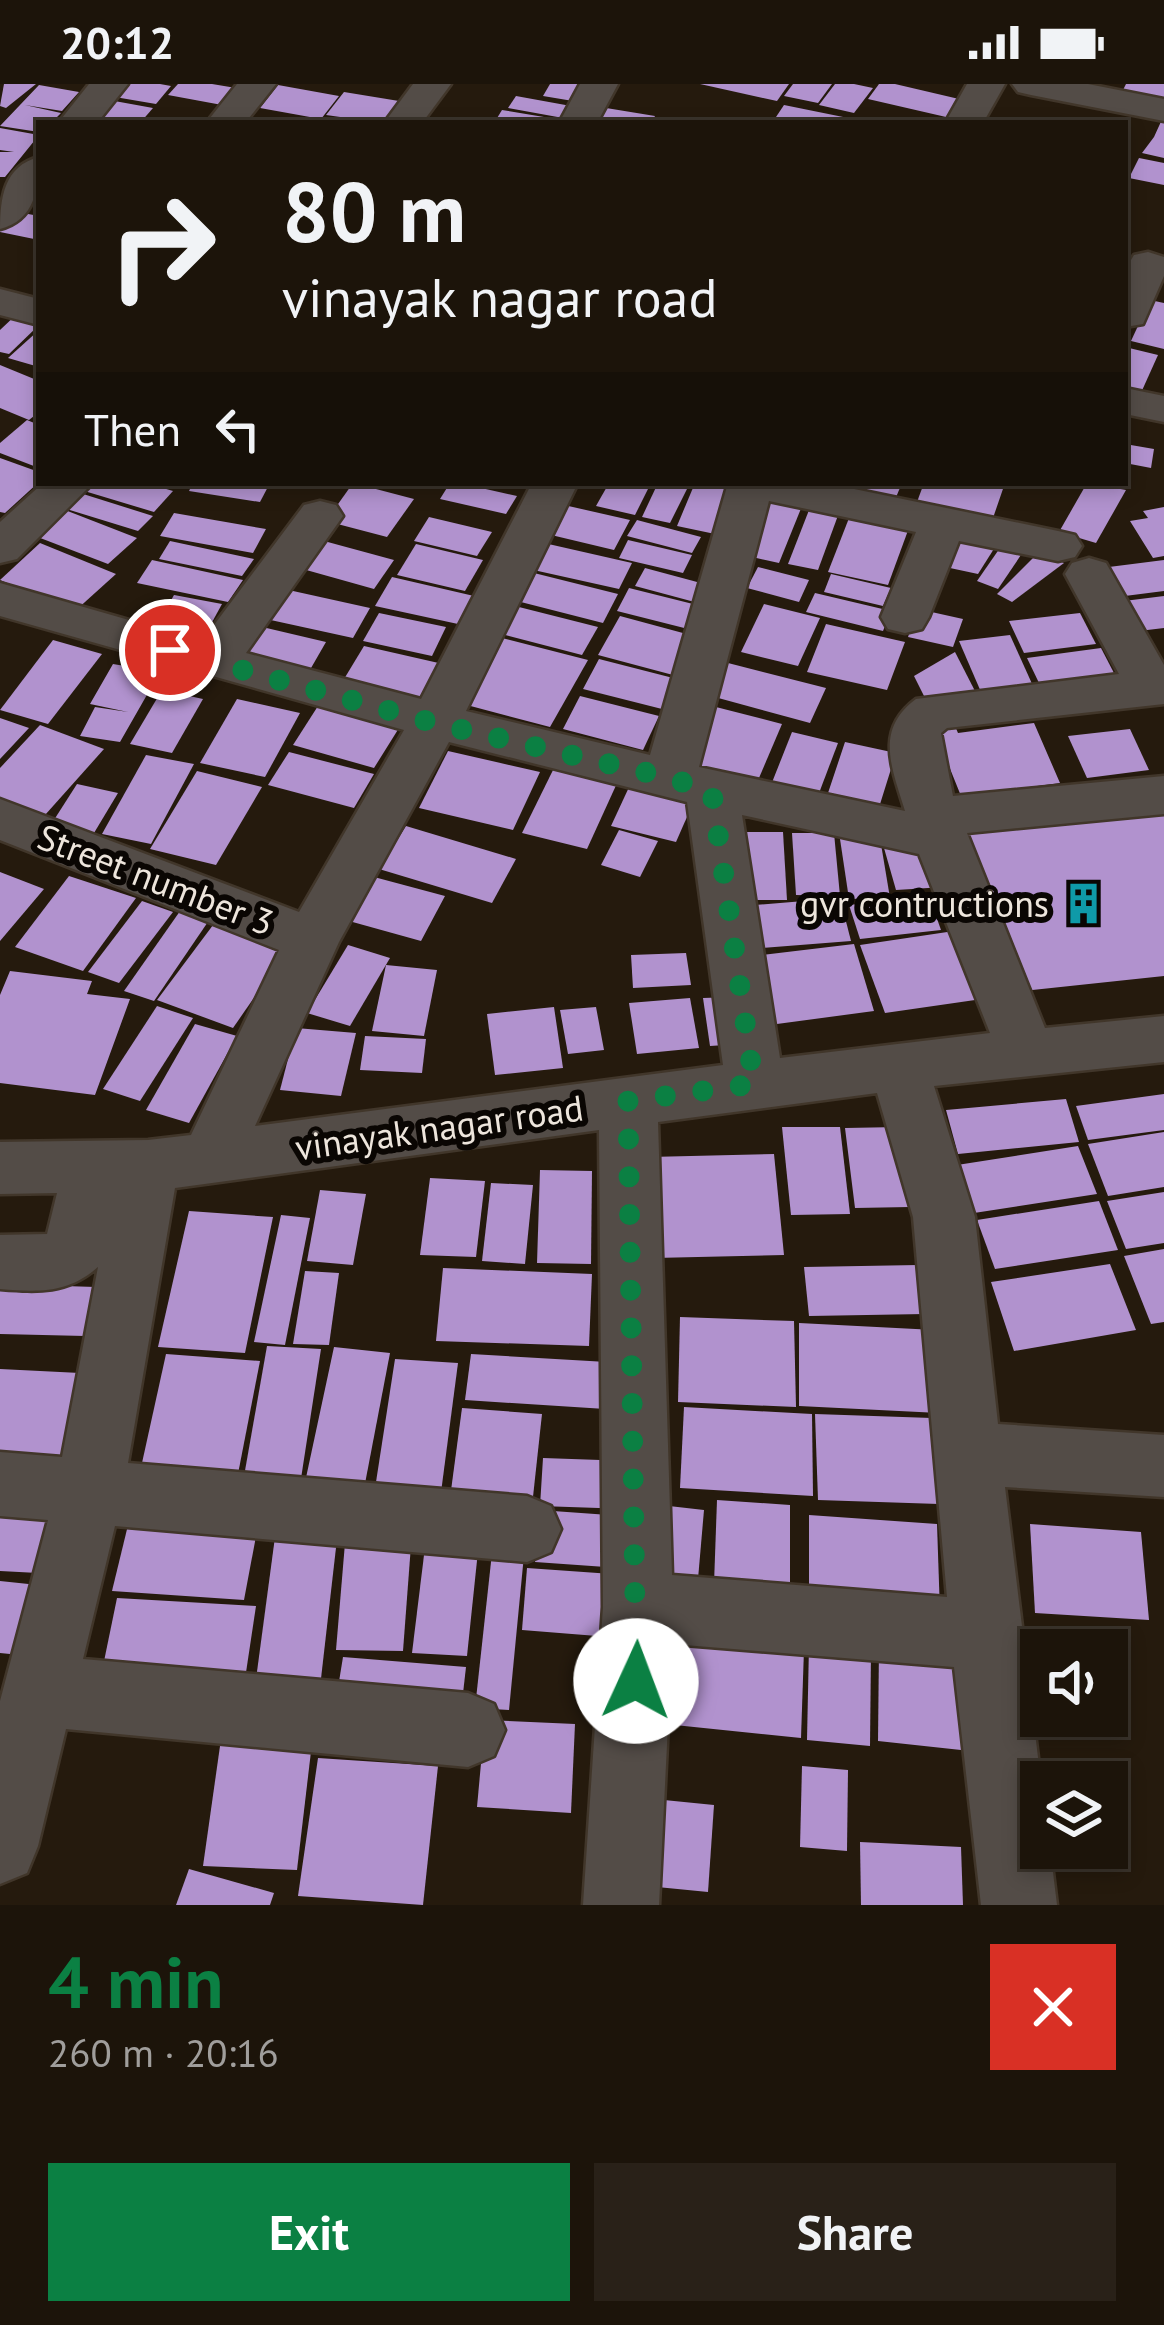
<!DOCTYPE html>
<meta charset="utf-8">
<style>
:root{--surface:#1c140a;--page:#292118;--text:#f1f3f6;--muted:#a09e9c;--line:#3a332b;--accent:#0b8043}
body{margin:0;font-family:"PT Sans",sans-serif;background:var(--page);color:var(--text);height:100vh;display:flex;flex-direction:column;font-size:45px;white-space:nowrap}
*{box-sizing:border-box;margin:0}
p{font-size:39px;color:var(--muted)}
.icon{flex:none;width:66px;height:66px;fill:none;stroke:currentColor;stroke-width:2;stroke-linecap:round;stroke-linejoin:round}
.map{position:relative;height:1821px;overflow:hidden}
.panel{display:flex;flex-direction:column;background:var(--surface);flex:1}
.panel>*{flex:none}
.hud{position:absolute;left:36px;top:36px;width:1092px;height:366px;border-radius:0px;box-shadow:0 6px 18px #0003,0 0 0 3px var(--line);background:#1c140a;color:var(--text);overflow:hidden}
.fabs{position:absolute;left:1020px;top:1545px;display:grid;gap:24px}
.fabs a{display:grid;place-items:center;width:108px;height:108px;border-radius:0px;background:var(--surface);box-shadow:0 6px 18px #0003,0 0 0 3px var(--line);font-size:60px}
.pin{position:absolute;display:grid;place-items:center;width:102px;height:102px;color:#fff;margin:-51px;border:6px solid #fff;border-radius:50%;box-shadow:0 3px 12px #0007}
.me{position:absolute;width:132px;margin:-66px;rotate:2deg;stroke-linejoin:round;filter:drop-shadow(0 0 9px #0008)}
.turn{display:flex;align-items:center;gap:42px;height:252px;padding:0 48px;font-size:54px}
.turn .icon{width:156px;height:156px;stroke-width:2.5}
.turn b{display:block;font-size:84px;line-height:102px}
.then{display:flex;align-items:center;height:114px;padding:0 48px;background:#0003;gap:24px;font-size:45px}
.round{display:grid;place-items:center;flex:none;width:126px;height:126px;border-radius:0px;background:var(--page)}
.head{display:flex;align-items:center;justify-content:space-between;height:204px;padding:0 48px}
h1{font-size:72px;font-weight:600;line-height:90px;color:var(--accent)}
.cta{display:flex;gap:24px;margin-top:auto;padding:24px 48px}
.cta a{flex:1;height:138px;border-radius:0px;background:var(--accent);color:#fff;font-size:48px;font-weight:600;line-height:138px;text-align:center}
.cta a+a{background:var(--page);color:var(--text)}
.status{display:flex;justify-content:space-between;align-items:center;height:84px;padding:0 60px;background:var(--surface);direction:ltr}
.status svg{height:33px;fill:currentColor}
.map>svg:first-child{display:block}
.building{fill:#b192ce}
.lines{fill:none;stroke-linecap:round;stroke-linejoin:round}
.minor-casing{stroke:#41362a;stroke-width:5}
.minor{fill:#534c47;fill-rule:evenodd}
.route{stroke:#0b8043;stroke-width:21;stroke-dasharray:0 37.8}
.labels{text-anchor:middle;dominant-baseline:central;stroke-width:12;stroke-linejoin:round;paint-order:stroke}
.street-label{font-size:36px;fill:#ede5dc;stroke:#0a0603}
.poi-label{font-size:36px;fill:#ede5dc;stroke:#0a0603;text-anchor:end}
</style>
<div class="status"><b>20:12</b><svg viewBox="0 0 49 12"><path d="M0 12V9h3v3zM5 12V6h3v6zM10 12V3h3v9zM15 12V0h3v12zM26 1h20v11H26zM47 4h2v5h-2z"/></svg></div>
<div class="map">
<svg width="1164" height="1821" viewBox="0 0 1164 1821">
<rect width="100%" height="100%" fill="#251a0d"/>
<g class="building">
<path d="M4,0H36L6,24L0,22Z"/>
<path d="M120,0H160L171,2L156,20L109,12Z"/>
<path d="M178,0H212L236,4L222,21L168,11Z"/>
<path d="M550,0H582L573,17L543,12Z"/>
<path d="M700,0H789L777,17Z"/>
<path d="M793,0H832L818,19L784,12Z"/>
<path d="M835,0H854L873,4L854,29L819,21Z"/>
<path d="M879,0H895L959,15L946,33L868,15Z"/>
<path d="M1126,0H1164V16L1122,8Z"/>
<path d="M39,1L79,8L62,27L25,21L61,29L51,39H39V48L0,42Z"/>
<path d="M278,1L339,12L321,35L260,24Z"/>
<path d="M344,8L399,17L383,39L326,31Z"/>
<path d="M516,12L571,22L563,34L508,24Z"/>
<path d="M109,16L153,24L140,39L94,33Z"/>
<path d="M784,21L853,35L850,39H772Z"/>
<path d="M600,23L655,32L651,39H591Z"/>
<path d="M502,26L568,37V39H494Z"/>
<path d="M1164,31V74L1142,69L1154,53Z"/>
<path d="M0,44L39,51L5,93H0V68H14L0,66Z"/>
<path d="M1139,74L1164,79V101L1129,94Z"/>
<path d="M12,127L39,132V156L0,148V140Z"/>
<path d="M1150,216L1164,219V265L1131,257Z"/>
<path d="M18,229L39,235V241L9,270L0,268V246Z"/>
<path d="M39,246V283L8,274Z"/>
<path d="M1125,263L1158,271L1140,311L1125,307Z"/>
<path d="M0,281L39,297V328L29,336L0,324Z"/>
<path d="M27,336L39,341V384L0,369V359Z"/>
<path d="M1125,360L1154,365L1151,384L1125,379Z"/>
<path d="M0,374L39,388V398L5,429L0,428Z"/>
<path d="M88,399H146L173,407L154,428L81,406Z"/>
<path d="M193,399H270L260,418L189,407Z"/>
<path d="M353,399L414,415L387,453L326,437Z"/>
<path d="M450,399H459L517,412L506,430L440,415Z"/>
<path d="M609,399H651L635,431L596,422Z"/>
<path d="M658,399H690L670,439L642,433Z"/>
<path d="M695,399L734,405L715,450L677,442Z"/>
<path d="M851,399H902L894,418L847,408Z"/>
<path d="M924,399H1005L993,434L917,418Z"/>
<path d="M1087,399L1126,406L1096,459L1059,448Z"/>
<path d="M80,409L153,432L138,447L60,423Z"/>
<path d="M764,414L802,422L779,479L739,470Z"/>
<path d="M564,421L630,436L614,466L547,450Z"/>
<path d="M811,421L840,426L818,486L788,480Z"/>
<path d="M1164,423V472L1153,474L1130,437L1148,434L1143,427Z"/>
<path d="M65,426L137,454L108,480L35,452Z"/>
<path d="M174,429L266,445L253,469L160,452Z"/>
<path d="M851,429L910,441L888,501L828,488Z"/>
<path d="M429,433L492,448L477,472L414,457Z"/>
<path d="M637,436L701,453L692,469L627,452Z"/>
<path d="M949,447L997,460L978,490L936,481Z"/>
<path d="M313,454L394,476L374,505L292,482Z"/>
<path d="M628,456L692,471L683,489L619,474Z"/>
<path d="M170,457L254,475L242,492L159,475Z"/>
<path d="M40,459L116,490L75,527L0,496Z"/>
<path d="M544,459L632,479L619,505L529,485Z"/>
<path d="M416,460L483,476L465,507L397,491Z"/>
<path d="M1002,461L1023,468L998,505L977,497Z"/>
<path d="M1038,469L1064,479L1012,518L997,510Z"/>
<path d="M152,476L243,496L228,518L137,499Z"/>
<path d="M1164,476V507L1117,513L1101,484Z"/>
<path d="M758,483L809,496L799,518L747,504Z"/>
<path d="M645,484L712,502L702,520L635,502Z"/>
<path d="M530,488L618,510L603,539L513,516Z"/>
<path d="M831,490L891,504L883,522L824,508Z"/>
<path d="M392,493L474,512L458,540L375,522Z"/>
<path d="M629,504L713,525L700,548L617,527Z"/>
<path d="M284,505L370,524L353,554L266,535Z"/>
<path d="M815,509L891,527L883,547L806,528Z"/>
<path d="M174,511L222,520L199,562L150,553Z"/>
<path d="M1164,512V544L1139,547L1124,517Z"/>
<path d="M764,520L820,534L798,582L741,568Z"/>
<path d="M511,521L598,543L582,571L494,548Z"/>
<path d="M918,525L963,535L953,563L908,553Z"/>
<path d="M379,529L446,543L432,572L363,557Z"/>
<path d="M1080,529L1096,560L1024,569L1009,537Z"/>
<path d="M620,532L694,552L673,591L598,571Z"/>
<path d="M826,540L905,558L887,606L807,588Z"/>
<path d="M258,542L326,558L307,591L237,575Z"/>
<path d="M1010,551L1033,602L981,608L959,557Z"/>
<path d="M502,554L588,576L550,643L463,620Z"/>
<path d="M53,556L102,570L48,640L0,626Z"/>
<path d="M364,562L443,580L421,619L341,600Z"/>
<path d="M1101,564L1115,591L1040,601L1027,574Z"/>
<path d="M955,568L976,609L926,616L914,592Z"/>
<path d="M599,575L677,595L662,625L583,605Z"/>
<path d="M728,579L826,604L810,639L711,612Z"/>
<path d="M113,580L160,588L120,658L80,652L95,623L128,628L90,620Z"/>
<path d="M162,606L203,615L172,669L130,660Z"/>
<path d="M580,612L659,632L643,666L563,645Z"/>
<path d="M237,615L300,629L265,693L200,679Z"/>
<path d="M318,622L399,644L374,684L293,661Z"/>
<path d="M712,622L782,640L756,701L685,683Z"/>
<path d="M0,634L29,644L0,675Z"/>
<path d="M1034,639L1060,699L961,712L934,645L955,642L958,649Z"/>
<path d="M40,641L104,665L37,740L0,726V684Z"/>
<path d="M1130,645L1149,686L1087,694L1068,652Z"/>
<path d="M792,648L838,659L816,717L769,706Z"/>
<path d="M845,658L896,669L876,733L824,721Z"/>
<path d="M448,667L540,688L513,746L419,724Z"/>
<path d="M289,668L374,690L354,724L268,701Z"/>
<path d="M146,671L194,680L151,760L102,750Z"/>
<path d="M555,682L618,697L587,765L522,749Z"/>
<path d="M197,687L262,703L216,781L150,765Z"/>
<path d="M77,700L118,709L94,749L52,739Z"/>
<path d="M630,701L694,717L676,758L611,742Z"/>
<path d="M1164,722V892L1023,907L966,747Z"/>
<path d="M406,742L516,775L492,819L379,785Z"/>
<path d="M619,746L658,757L640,793L601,781Z"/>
<path d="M741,748H783L787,816H744Z"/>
<path d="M792,749H834L840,812L796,811Z"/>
<path d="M880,754L890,814L849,815L840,755Z"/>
<path d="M931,760L944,803L896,806L884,764Z"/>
<path d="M0,788L44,805L0,857Z"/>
<path d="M69,792L136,814L83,887L15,863Z"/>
<path d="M374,793L445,812L421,857L349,837Z"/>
<path d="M929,812L941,846L860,855L849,821Z"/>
<path d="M840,814L851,857L751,865L743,822Z"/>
<path d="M142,817L173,828L119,899L88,888Z"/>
<path d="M185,820L214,829L154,917L124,907Z"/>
<path d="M219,833L292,859L233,944L157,916Z"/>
<path d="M954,847L982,915L885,929L860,861Z"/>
<path d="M854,860L874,927L762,942L745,873Z"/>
<path d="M348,861L390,874L350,942L307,929Z"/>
<path d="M686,869L691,901L633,904L631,871Z"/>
<path d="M386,881L437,886L424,952L372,947Z"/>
<path d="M10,887L92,897L87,910L130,915L95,1011L0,999V911Z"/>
<path d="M733,913L740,960L710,962L703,914Z"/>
<path d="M690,914L699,964L637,970L629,919Z"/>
<path d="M157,922L193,934L140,1017L103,1005Z"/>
<path d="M554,923L563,984L495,991L487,930Z"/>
<path d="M596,923L604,966L568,970L560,926Z"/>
<path d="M195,940L237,952L189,1039L146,1026Z"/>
<path d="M296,944L356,949L341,1012L280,1006Z"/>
<path d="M365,952L426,955L422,989L360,986Z"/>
<path d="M1164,1010V1046L1088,1056L1076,1022Z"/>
<path d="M1066,1015L1079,1058L958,1070L946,1026Z"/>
<path d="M782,1043H840L850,1130L791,1131Z"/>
<path d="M899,1043L910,1123L855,1124L845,1044Z"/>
<path d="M1164,1048V1103L1108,1112L1088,1060Z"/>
<path d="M1078,1062L1097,1110L974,1129L957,1081Z"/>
<path d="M774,1070L784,1171L654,1174L649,1073Z"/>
<path d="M540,1086L592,1087L591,1180L537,1179Z"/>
<path d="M430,1094L485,1097L476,1173L420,1171Z"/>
<path d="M491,1099L533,1101L525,1180L482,1177Z"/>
<path d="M320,1106L366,1110L353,1181L307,1177Z"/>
<path d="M1164,1108V1159L1126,1165L1107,1117Z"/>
<path d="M1099,1117L1118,1166L995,1185L977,1136Z"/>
<path d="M189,1127L273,1133L245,1269L158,1263Z"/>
<path d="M281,1131L310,1134L285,1261L254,1258Z"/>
<path d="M1164,1165V1238L1151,1240L1124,1172Z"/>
<path d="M1110,1180L1136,1246L1014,1267L991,1198Z"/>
<path d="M918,1181L925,1230L809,1232L804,1183Z"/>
<path d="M443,1184L592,1190L589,1262L436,1257Z"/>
<path d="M305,1187L339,1189L329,1261L293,1260Z"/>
<path d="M0,1200L96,1203L85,1252L0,1250Z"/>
<path d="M680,1233L794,1237L796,1323L678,1318Z"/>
<path d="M799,1239L935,1246L939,1329L799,1322Z"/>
<path d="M267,1262L321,1265L300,1401L243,1398Z"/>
<path d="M334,1263L390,1269L363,1410L304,1403Z"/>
<path d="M166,1270L260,1277L237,1395L140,1388Z"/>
<path d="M471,1270L624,1279L621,1326L465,1316Z"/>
<path d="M395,1275L458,1279L440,1416L374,1411Z"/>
<path d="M0,1285L80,1289L60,1374L0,1371Z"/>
<path d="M684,1323L812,1330L813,1412L680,1404Z"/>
<path d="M462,1324L542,1330L532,1422L450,1414Z"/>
<path d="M815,1330L932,1334L939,1420L818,1416Z"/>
<path d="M543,1374L629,1377L628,1425L540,1422Z"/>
<path d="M717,1416L790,1421V1504L714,1500Z"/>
<path d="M669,1422L704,1426L698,1495L663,1491Z"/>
<path d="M0,1425L52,1429L38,1489L0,1487Z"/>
<path d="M539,1426L623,1432L620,1484L535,1478Z"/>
<path d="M809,1431L937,1440L940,1529L809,1520Z"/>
<path d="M129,1437L257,1447L244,1516L112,1507Z"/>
<path d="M1030,1440L1141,1448L1149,1536L1035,1529Z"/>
<path d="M275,1453L337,1455L319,1612L254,1610Z"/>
<path d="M345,1459L411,1461L403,1567L336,1566Z"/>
<path d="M425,1463L478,1467L467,1572L412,1569Z"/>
<path d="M492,1469L524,1471L509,1626L475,1624Z"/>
<path d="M527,1484L626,1491L622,1554L522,1546Z"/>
<path d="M0,1497L38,1501L20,1571L0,1569Z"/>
<path d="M117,1514L256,1522L245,1595L102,1587Z"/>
<path d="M671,1553L804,1565L801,1654L665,1640Z"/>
<path d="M809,1561L871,1567L870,1662L807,1656Z"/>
<path d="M879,1561L960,1569L961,1666L878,1657Z"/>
<path d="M343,1573L466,1583L461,1627L336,1616Z"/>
<path d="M485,1636L575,1640L571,1729L477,1723Z"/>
<path d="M221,1655L312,1659L297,1786L203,1782Z"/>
<path d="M318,1674L438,1682L423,1821L298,1812Z"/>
<path d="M802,1682L848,1686L847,1767L800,1763Z"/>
<path d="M654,1715L714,1721L708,1808L647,1802Z"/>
<path d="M860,1758L961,1763L963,1821H861Z"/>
<path d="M189,1785L274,1809L270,1821H176Z"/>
</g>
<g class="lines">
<defs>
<g id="minor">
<path d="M89,0H128L97,39H58Z"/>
<path d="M237,0H276L245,39H206Z"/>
<path d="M413,0H451L422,39H384Z"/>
<path d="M580,0H618L597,39H559Z"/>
<path d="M967,0H1005L983,39H945Z"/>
<path d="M1012,0H1088L1164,15V37L1031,11L1018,8Z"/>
<path d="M39,73C39,104 35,136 0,145C0,114 4,82 39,73Z"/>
<path d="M1148,168L1164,173V192L1143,240L1125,243V186L1134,171Z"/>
<path d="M0,205L39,215V241L0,231Z"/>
<path d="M1125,304L1164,312V338L1125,330Z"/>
<path d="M43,399H93L17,475L0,479V438Z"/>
<path d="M532,399H578L466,627L650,671L728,399H825L1058,447L1075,451L1082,462L1075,473L1058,477L959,457L929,533L922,545L905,549L888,545L881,533L916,448L769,417L699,683L905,727C892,684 874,646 916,615L1119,590L1065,490L1072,479L1089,474L1106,479L1164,581V620L947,644L941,649L953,712L1164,692V730L967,749L1045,944L1164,932V978L934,1002L975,1133L998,1340L1164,1351V1413L1005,1403L1041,1698V1764H1050L1057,1821H981L954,1583L672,1560L659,1821H583L603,1523L599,1046L175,1104L128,1379L527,1412L551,1422L561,1445L551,1468L527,1478L115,1442L83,1575L468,1609L494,1620L505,1646L494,1672L468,1683L66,1645L38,1762L27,1789L0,1800V1617L48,1436L0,1432V1368L62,1373L98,1183C67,1210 39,1208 0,1205V1151L47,1150L57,1109L0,1110V1058L148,1056L191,1051L279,866L0,756V715L299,828L404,646L0,532V499L202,557L304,421L320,417L336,421L343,432L246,569L421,615ZM449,658L687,718L723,981L255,1042L339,858ZM742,731L919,770L990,949L780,974ZM877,1009L913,1133L947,1513L672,1491L658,1038Z"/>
</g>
</defs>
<use href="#minor" class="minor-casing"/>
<use href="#minor" class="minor"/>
</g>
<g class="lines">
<path class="route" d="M170,566L434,639L670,694L712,708L754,1000L628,1017L636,1597"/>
</g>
<defs>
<symbol id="building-bare" viewBox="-9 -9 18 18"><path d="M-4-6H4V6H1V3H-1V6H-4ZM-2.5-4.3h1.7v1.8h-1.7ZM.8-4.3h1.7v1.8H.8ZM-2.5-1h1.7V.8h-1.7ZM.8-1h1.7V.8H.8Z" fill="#0f9aa8" stroke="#0a0603" stroke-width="2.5" paint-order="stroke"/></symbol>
</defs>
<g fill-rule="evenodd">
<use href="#building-bare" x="1054" y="790" width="59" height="59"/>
</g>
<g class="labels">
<g class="street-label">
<text transform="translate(156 795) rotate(21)">Street number 3</text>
<text transform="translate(439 1043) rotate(-8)">vinayak nagar road</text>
</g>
<g class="poi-label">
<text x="1049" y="819">gvr contructions</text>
</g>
</g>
</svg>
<div class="fabs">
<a><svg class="icon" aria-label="sound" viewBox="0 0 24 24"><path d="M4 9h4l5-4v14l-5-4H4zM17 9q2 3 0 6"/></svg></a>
<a><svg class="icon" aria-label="layers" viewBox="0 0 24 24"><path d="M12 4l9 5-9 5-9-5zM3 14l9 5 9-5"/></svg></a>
</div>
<div class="pin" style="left:170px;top:566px;background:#d93025"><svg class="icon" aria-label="arrive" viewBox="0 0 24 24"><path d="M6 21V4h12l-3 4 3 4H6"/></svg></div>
<svg class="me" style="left:636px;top:1597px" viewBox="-20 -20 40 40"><circle r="19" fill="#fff"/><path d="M0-13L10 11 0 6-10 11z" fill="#0b8043"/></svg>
<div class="hud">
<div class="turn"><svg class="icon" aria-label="right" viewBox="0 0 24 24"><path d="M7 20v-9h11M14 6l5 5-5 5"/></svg><div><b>80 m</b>vinayak nagar road</div></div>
<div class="then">Then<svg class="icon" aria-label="left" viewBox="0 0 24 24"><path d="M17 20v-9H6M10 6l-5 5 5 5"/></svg></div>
</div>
</div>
<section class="panel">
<div class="head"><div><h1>4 min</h1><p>260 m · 20:16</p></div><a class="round" style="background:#d93025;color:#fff"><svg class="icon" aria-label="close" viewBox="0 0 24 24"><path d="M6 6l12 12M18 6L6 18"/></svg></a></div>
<div class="cta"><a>Exit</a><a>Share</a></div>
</section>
